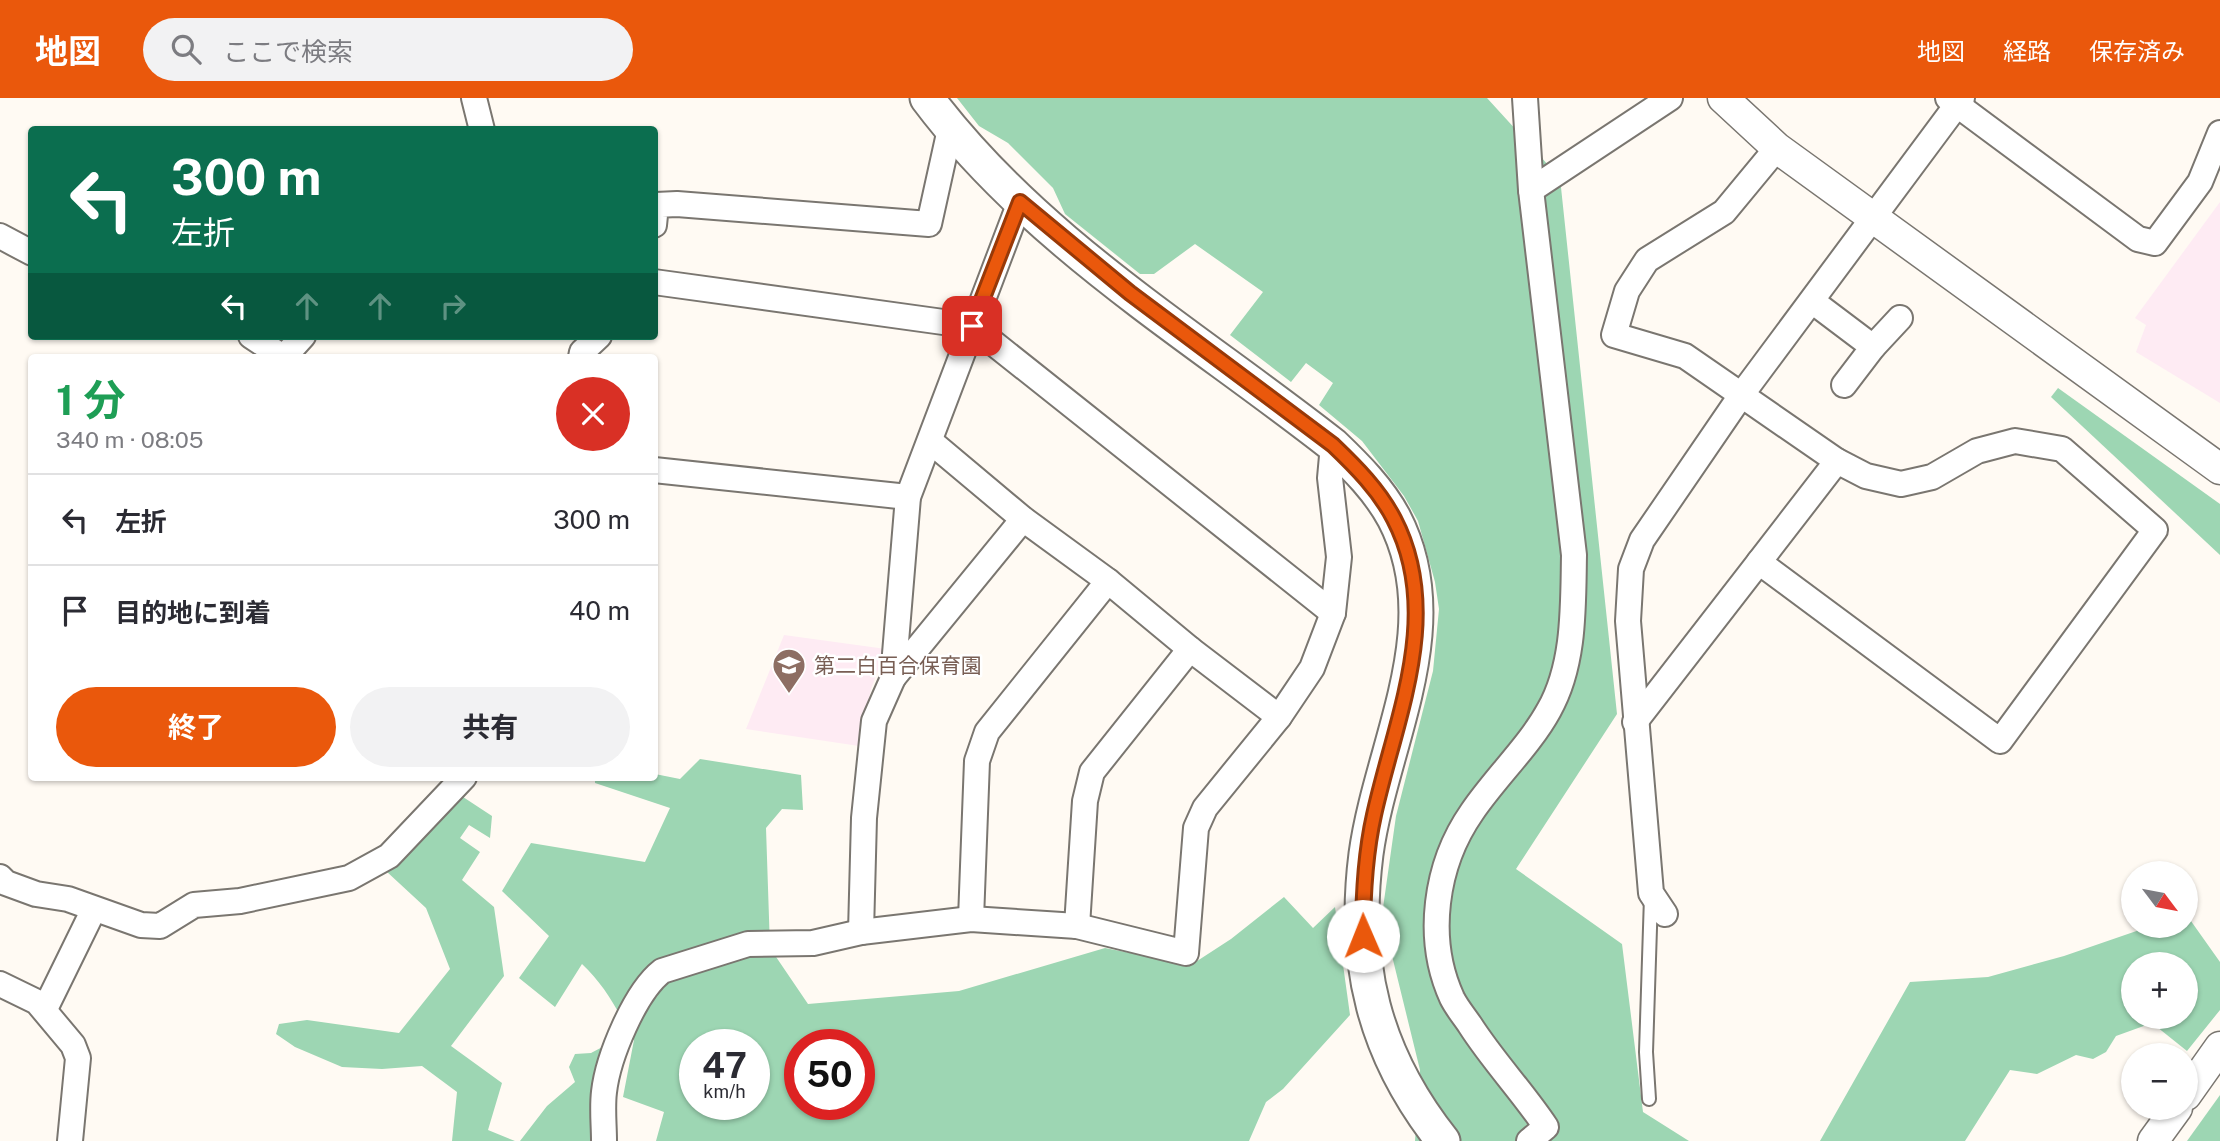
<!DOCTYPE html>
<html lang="ja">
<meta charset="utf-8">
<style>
:root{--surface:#fff;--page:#f2f2f3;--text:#2b2b33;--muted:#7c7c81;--line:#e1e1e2;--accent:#ea580c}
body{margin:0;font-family:"Public Sans","Noto Sans JP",sans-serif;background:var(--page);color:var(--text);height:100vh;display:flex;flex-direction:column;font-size:26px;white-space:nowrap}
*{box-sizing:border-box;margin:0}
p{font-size:23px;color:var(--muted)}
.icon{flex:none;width:38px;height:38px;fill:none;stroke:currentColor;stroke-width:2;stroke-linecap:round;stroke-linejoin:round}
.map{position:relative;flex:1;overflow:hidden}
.panel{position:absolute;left:28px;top:256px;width:630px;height:427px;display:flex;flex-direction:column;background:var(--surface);border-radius:7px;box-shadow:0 2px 5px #0004}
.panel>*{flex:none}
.guide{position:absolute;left:28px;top:28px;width:630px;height:214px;border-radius:7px;box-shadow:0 2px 5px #0004;background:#0b6e4f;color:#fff;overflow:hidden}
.needle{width:46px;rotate:122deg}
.buttons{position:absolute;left:2121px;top:763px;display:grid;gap:14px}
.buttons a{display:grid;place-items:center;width:77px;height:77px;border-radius:50%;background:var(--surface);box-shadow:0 2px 5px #0004;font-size:35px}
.speed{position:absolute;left:679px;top:931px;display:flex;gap:14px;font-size:35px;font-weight:700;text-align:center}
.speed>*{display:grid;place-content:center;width:91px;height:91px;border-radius:50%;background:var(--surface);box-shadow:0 2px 5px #0004;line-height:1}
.speed small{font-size:18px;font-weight:400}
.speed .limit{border:10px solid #d22;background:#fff;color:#111}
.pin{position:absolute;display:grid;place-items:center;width:60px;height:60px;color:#fff;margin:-30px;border-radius:14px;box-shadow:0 4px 10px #0006}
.me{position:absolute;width:77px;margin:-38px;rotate:359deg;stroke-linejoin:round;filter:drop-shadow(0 0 5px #0008)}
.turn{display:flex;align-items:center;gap:24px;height:147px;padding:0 28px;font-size:32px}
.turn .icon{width:91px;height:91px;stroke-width:2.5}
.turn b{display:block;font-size:49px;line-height:60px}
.lanes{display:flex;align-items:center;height:66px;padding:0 28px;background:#0003;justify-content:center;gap:35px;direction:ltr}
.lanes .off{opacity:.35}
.round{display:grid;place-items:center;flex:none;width:74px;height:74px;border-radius:37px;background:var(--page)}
.summary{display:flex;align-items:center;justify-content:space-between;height:119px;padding:0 28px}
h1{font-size:42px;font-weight:700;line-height:52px;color:#1e9e55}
.button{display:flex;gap:14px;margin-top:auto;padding:14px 28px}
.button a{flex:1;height:80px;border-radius:42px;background:var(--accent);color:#fff;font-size:28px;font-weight:700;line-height:80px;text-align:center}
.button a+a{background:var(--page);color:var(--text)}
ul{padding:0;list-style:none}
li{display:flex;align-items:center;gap:21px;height:91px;padding:0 28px;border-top:2px solid var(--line)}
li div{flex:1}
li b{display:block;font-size:26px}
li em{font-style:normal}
header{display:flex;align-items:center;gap:42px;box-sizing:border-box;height:98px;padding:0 35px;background:var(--accent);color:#fff}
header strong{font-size:33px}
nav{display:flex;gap:38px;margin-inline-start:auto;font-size:24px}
.search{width:490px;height:63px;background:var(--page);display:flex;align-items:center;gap:18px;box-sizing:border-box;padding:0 24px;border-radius:38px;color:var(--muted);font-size:26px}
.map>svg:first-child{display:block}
.education{fill:#feebf3}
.forest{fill:#9dd6b3;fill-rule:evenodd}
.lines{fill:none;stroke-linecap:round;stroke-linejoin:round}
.service-casing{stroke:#7a7670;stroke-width:16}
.minor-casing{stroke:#7a7670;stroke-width:28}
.tertiary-casing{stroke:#7a7670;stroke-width:33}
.secondary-casing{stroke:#7a7670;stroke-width:37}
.service{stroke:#fff;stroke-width:12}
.minor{stroke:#fff;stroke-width:24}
.tertiary{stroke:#fff;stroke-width:30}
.secondary{stroke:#fff;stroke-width:33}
.route-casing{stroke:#983908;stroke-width:18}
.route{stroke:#ea580c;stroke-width:12}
.labels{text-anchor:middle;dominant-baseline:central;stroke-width:5;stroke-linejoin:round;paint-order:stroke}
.education-label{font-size:21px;fill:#785e54;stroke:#fff;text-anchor:start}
</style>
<header>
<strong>地図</strong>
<div class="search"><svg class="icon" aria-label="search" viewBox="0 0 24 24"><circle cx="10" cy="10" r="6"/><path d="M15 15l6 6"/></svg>ここで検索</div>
<nav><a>地図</a><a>経路</a><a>保存済み</a></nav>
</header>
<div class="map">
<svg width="2220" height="1043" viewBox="0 0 2220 1043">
<rect width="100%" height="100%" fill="#fffaf3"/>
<g class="education">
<path d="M2220,104V305L2136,254L2146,227L2135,220Z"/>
<path d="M784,537L886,551L871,591L859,648L746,631Z"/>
</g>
<g class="forest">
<path d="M957,0H1487L1560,80L1617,616L1516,771L1622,846L1643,1014L1689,1043H1415L1420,972L1382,817L1396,718L1433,573L1439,511L1435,484L1418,423L1404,398L1362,343L1319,307L1333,285L1306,265L1291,284L1230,237L1263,194L1195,146L1154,176H1140L1065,116L1053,90L1008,45L979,28Z"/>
<path d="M2058,290L2220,406V457L2051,299Z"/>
<path d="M700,661L801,677L803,712L782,711L766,730L770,850L808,906L959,893L1105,850L1191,867L1231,841L1284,799L1313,830L1335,809L1350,917L1283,991L1266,1004L1249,1043H656L664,1014L623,999L634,942C619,915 605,887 582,866L555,909L519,880L549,838L502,793L531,745L645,764L670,710L595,685V679H654L655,676L680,681ZM695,947H754V1006H695ZM800,947H859V1006H800Z"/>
<path d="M460,697L492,718L490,740L469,727L460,740L480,754L462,782L494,809L504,878L451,948L502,985L488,1032L515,1043H452L457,994L422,968L382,971L342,969L295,949L276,936L279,926L307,922L399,935L450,871L426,810L386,773Z"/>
<path d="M2186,816L2220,864V912L2187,953L2152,925L2116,938L2106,954L2093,961L2076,957L2037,976L2010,972L1965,1043H1820L1910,884L1988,879L2064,858L2151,828H2186ZM2186,866V919H2133V866Z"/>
<path d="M608,946L594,1043H520L547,1008L575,984L569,969L575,956L591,955Z"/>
<path d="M2220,997V1043H2187Z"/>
</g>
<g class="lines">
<defs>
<path id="service" d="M1649,1001L1646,954L1651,799"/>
<g id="minor">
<path d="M474,0L482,32"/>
<path d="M1525,0L1531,92L1574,457C1573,508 1575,566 1549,612C1530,647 1495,680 1472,714C1435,767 1425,841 1452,900C1457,910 1464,918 1470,927C1493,963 1522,993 1546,1029L1529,1043"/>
<path d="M1948,0L2138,141L2155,145L2200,84L2220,35"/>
<path d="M1777,50L1724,114L1647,162L1627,193L1614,237L1685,258L1837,363"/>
<path d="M1531,92L1670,0"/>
<path d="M654,127L656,107L677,106L929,126L950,31"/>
<path d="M0,138L32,155"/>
<path d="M654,184L972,228L1333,515"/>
<path d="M1812,203L1873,249L1844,287"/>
<path d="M251,238L283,259"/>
<path d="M1873,249L1900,220"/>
<path d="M284,259L303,238"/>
<path d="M581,259L582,254L599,238"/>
<path d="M930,343L1023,421L1108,483L1190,551L1279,619"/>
<path d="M2015,343L2062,351L2155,432L2000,643L1759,464L1837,363L1866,378L1901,386L1932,379L1977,353Z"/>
<path d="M654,372L908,399"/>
<path d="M893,580L1023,421"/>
<path d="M1635,624L1759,464"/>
<path d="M0,779L6,785L36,796L68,801L141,827L160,828L194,807L240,803L349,780L389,758L464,679"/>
<path d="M1665,816L1651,795L1628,523L1631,471L1642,442L1742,296L1962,0"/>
<path d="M971,821L977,663L987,634L1108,483"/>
<path d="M1077,828L1085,703L1092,674L1190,551"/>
<path d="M861,834L864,720L874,623L893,580L908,399L1020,104"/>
<path d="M0,886L37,904L73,947L78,960L70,1043"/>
<path d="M45,911L94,811"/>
<path d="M604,1043C604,1027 602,1010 604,994C608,959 635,894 662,873L748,846L813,845L861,834L971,821L1077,828L1186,855L1196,730L1205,710L1279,619L1312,570L1333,515L1339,459L1330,380L1333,347"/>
</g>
<g id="tertiary">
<path d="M1723,0L1777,50L2220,371"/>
<path d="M2186,997L2220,949"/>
<path d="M2153,1043L2177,1010"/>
</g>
<path id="secondary" d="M927,0C1035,144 1193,237 1333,347C1356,369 1379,392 1394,420C1451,529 1381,646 1366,756C1352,866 1374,956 1443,1043"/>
</defs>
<use href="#service" class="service-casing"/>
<use href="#minor" class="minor-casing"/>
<use href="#tertiary" class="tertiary-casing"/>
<use href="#secondary" class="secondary-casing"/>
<use href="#service" class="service"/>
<use href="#minor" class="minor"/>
<use href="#tertiary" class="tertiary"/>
<use href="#secondary" class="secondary"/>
</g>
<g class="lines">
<defs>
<path id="route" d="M972,228L1020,104L1130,195L1333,347C1356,369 1379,392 1394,421C1444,517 1395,621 1374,717C1365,757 1363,797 1363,838"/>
</defs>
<use href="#route" class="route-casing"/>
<use href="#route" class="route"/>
</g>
<defs>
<symbol id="school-pin" viewBox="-11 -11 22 30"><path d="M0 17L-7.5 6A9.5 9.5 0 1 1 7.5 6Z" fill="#8d6e63" stroke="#fff"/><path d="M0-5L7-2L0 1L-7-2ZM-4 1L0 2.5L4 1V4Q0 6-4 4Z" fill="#fff"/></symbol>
</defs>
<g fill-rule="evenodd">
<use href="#school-pin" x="770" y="548" width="38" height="52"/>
</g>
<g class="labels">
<g class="education-label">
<text x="814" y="567">第二白百合保育園</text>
</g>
</g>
</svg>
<div class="buttons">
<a><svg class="needle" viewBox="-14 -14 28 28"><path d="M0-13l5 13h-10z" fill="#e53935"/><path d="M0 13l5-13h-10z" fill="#7c7c81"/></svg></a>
<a>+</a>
<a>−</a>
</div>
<div class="speed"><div>47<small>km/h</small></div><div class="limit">50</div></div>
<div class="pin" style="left:972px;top:228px;background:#d93025"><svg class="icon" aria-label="arrive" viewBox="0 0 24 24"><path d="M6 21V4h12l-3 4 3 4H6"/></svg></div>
<svg class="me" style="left:1363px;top:838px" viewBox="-20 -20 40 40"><circle r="19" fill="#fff"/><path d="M0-13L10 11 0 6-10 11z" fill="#ea580c"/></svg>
<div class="guide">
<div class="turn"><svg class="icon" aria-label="left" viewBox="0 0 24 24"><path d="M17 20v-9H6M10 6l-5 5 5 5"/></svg><div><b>300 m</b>左折</div></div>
<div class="lanes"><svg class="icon" aria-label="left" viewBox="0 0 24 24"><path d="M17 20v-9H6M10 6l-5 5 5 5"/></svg><svg class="icon off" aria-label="ahead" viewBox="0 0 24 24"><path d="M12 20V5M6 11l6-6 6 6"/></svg><svg class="icon off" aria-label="ahead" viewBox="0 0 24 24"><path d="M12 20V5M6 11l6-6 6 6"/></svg><svg class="icon off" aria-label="right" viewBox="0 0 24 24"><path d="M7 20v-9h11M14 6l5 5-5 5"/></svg></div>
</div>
<section class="panel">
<div class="summary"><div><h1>1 分</h1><p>340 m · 08:05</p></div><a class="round" style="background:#d93025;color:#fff"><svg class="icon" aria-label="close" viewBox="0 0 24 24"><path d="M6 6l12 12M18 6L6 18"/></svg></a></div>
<ul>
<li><svg class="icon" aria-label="left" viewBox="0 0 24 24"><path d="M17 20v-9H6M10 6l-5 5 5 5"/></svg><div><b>左折</b></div><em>300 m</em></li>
<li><svg class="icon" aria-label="arrive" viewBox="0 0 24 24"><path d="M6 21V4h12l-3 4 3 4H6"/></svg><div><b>目的地に到着</b></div><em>40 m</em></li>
</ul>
<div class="button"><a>終了</a><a>共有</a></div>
</section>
</div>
